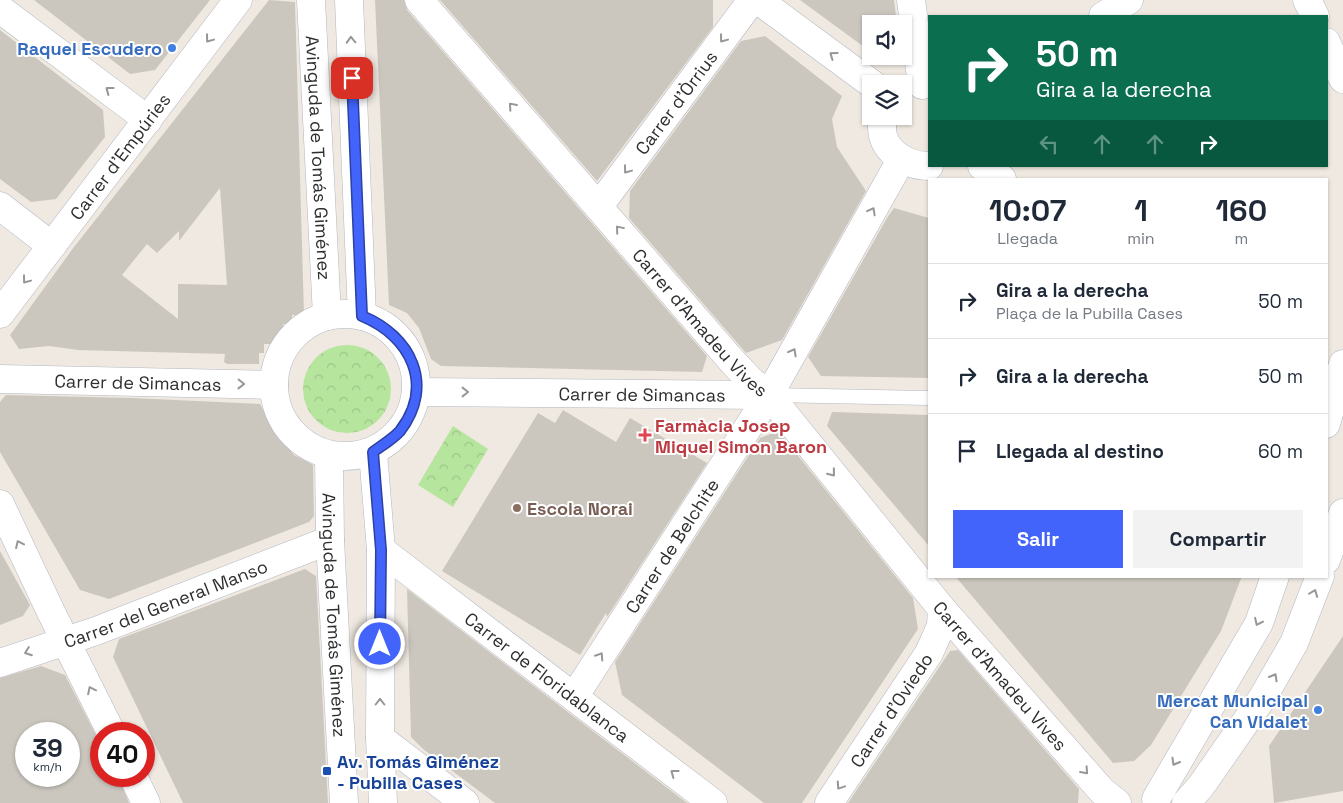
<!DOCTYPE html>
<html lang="es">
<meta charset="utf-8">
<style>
:root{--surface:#fff;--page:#f2f2f3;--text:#1f2937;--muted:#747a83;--line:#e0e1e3;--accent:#4264fb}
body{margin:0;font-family:"Space Grotesk",sans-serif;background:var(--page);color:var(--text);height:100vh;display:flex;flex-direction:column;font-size:19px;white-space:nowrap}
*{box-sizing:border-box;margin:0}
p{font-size:16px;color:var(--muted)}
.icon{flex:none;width:28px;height:28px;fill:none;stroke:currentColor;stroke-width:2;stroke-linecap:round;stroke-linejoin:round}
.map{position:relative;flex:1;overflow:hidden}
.panel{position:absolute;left:928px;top:178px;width:400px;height:400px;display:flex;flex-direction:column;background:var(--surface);border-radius:0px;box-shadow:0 1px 4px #0004}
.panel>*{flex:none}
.hud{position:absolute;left:928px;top:15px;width:400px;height:152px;border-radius:0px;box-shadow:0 1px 4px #0004;background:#0b6e4f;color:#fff;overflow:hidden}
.fabs{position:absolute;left:862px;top:15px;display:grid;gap:10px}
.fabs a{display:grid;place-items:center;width:50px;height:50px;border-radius:0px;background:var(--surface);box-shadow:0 1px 4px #0004;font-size:25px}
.speed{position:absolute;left:15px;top:722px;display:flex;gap:10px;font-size:25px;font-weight:700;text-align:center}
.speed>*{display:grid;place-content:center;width:65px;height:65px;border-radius:50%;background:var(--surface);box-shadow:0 1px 4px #0004;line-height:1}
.speed small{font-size:12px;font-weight:400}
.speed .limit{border:8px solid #d22;background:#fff;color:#111}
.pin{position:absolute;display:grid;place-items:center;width:42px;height:42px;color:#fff;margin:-21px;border-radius:10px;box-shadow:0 2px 8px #0006}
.me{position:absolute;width:55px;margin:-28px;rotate:0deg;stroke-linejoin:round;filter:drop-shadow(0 0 4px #0008)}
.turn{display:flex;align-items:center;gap:18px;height:105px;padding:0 25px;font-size:22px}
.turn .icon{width:65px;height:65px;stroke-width:2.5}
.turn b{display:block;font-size:35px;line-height:42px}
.lanes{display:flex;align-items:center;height:48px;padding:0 25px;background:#0003;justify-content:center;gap:25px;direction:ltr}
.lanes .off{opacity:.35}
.eta{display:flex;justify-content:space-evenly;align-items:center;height:85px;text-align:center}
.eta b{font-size:30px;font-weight:600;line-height:35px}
.cta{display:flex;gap:10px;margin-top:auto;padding:10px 25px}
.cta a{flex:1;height:58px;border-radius:0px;background:var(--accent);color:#fff;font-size:20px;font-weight:600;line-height:58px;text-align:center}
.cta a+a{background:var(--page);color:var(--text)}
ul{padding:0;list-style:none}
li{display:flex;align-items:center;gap:15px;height:75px;padding:0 25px;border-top:1px solid var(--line)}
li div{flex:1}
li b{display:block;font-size:19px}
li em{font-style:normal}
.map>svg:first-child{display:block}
.forest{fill:url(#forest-crowns)}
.building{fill:#cbc7bf;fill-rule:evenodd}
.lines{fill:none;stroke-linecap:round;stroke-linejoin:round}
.lane-casing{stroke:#b4b7c1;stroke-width:15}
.street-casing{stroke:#b4b7c1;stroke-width:29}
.secondary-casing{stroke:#b4b7c1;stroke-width:29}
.lane{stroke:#fff;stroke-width:14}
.street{stroke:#fff;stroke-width:28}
.secondary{stroke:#fff;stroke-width:28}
.oneway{stroke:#969696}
.route-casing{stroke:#2b41a3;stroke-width:12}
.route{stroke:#4264fb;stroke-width:9}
.shop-dot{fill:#3f7fe0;stroke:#fff;stroke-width:2}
.health-dot{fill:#e0444e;stroke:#fff;stroke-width:2}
.education-dot{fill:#8d6e63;stroke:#fff;stroke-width:2}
.transit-dot{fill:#1a4fb4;stroke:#fff;stroke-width:2}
.labels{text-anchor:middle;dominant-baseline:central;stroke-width:4;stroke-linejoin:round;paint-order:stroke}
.shop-label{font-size:18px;font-weight:bold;fill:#366cbe;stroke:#fff;text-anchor:end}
.street-label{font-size:18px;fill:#2e2e2e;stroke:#fff}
.health-label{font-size:18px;font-weight:bold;fill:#be3a42;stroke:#fff;text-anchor:start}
.education-label{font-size:18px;font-weight:bold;fill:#785e54;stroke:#fff;text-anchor:start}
.transit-label{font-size:18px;font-weight:bold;fill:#164399;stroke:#fff;text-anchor:start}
</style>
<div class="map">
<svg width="1343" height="803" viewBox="0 0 1343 803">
<defs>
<pattern id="forest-crowns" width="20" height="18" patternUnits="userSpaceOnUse" patternTransform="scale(1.25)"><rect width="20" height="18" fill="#b6e59e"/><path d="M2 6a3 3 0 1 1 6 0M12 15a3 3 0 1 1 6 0" fill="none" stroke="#9dc588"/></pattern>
</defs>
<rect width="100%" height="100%" fill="#efe9e1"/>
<g class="forest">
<circle cx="347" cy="389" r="44"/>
<path d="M453,426L488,449L453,507L418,485Z"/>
</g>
<g class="building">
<path d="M34,0H210L155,70L130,74Z"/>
<path d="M269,0L295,2L304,315H292V324H283V334H276V344H264V353H259V364H227L224,362L225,354L78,350L49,346L19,349L10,335L74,247ZM220,188L227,285L178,284V319L122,275L147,244L157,253L179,231V241Z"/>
<path d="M375,0H404L407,10L707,356L702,372L441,366L431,359L419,328L407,313L389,305Z"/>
<path d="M440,0H713V27L597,181Z"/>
<path d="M800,0H894L897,24H871V52Z"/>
<path d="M0,30L103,110L105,137L56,199L31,202L0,179Z"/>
<path d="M765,36L842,96L832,119L837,147L866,191L782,340L746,353L629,218L630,191L741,41Z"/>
<path d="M894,208L929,218V378L821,376L808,357L887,218Z"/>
<path d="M6,395L132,398L260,404L275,432L294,455L313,465L314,516L309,522L109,599L80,590L0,452V402Z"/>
<path d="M563,410L616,442L630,418L707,463L607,617L606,613L580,655L442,571L538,413L555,423Z"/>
<path d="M832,412L929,415V546L827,426Z"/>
<path d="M778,431L913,598L918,629L802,803H764L622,695L615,662L760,438Z"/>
<path d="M0,551L30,605L23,616L0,625Z"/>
<path d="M305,569L316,576L328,803H183L113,657L119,639Z"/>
<path d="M955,576H1242L1221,631L1151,745L1134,761L1113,763Z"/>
<path d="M407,589L687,803H495L423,749L411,737Z"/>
<path d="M1343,636V791L1274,803L1269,746Z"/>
<path d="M958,650L1079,789L1078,803H848L950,651Z"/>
<path d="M41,666L65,675L101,745V776H118L129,803H0V678ZM26,734H69V776H26Z"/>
</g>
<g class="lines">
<defs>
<path id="lane" d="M769,395L929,398"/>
<g id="street">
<path id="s1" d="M419,0L732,361L751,381L769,395L942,609L1102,791L1117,803"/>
<path d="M758,0L872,84"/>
<path d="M911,0L922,85"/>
<path d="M1307,0L1315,16"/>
<path d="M0,9L148,120"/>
<path d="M1103,16L1129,0"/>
<path d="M1326,42L1343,79"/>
<path d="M884,116C874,146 903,166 929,166"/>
<path d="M982,166L1002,179"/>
<path d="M0,206L52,246"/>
<path id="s2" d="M599,206L752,0"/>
<path id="s3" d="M0,314L238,0"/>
<path id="s4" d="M0,379L274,385"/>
<path id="s5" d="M416,392L769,395"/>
<path d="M1326,424L1343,364"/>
<path d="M0,504L51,612L112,734"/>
<path id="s6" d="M381,550L713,803"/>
<path d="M1326,560L1343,513"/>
<path id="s7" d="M0,663L96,631L330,540"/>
<path id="s8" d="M574,697L769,395L901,160"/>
<path d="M380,738L465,803"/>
<path d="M133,776L146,803"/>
<path d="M1156,799L1259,623L1275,576"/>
<path id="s9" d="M829,803L929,653L941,626L942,609"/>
<path d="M1186,803L1201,786L1263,697L1294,643L1320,576"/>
</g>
<g id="secondary">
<path id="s10" d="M311,0L327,316"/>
<path d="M349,0L362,316"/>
<circle cx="345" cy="385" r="71"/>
<path d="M373,453L381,550L380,738L383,803"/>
<path id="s11" d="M329,455L330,540L344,803"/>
</g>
</defs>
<use href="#lane" class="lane-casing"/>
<use href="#street" class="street-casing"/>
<use href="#secondary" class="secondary-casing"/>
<use href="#lane" class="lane"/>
<use href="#street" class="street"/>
<use href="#secondary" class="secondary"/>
</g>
<defs><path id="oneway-chevron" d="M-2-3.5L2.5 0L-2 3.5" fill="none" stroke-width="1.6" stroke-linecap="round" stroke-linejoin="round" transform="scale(1.25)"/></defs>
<g class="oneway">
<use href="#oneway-chevron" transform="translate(209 39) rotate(127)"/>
<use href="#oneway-chevron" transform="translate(723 39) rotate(127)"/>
<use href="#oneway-chevron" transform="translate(351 40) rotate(-92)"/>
<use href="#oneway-chevron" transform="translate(833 55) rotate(-144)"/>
<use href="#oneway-chevron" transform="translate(109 90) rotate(-143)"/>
<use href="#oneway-chevron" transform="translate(512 106) rotate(-131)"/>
<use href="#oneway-chevron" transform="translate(627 170) rotate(127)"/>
<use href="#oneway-chevron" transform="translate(872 211) rotate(-61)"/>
<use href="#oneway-chevron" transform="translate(619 229) rotate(-130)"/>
<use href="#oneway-chevron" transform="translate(26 280) rotate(127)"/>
<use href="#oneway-chevron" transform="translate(793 352) rotate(-61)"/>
<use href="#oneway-chevron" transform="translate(241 384) rotate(1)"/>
<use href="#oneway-chevron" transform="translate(465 392)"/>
<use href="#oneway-chevron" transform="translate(832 473) rotate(51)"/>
<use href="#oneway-chevron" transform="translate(19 544) rotate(-115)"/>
<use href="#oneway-chevron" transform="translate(1314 593) rotate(-69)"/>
<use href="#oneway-chevron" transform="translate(1258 622) rotate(115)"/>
<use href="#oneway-chevron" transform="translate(28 652) rotate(160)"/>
<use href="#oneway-chevron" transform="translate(600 656) rotate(-57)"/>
<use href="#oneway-chevron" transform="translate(1274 677) rotate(-60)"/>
<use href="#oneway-chevron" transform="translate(91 690) rotate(-116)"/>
<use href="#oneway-chevron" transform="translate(380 702) rotate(-90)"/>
<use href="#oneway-chevron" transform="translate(1175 762) rotate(120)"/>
<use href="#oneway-chevron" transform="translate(1085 771) rotate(48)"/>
<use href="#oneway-chevron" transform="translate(674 773) rotate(-143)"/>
<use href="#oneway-chevron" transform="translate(840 786) rotate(124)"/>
</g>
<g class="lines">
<defs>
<path id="route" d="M352,78L362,316C411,336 435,385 400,431C393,439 381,446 373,452L381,550L380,644"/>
</defs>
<use href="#route" class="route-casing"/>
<use href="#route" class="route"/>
</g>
<g class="shop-dot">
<circle cx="172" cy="48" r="5"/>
<circle cx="1318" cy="710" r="5"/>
</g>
<path class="health-dot" d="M642.5 427.5h5v5h5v5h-5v5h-5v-5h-5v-5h5z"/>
<circle class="education-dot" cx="517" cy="508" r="5"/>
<rect class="transit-dot" x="322" y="766" width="10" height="10" rx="2.5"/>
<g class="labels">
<g class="shop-label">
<text x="162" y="48">Raquel Escudero</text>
<text x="1308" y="700">Mercat Municipal<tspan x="1308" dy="21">Can Vidalet</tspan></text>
</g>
<g class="street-label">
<text stroke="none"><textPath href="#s2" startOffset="129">Carrer d'Òrrius</textPath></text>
<text stroke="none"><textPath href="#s3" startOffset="198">Carrer d'Empúries</textPath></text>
<text stroke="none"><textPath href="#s10" startOffset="158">Avinguda de Tomás Giménez</textPath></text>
<text stroke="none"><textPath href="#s1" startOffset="428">Carrer d'Amadeu Vives</textPath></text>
<text stroke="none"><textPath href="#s4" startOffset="138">Carrer de Simancas</textPath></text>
<text stroke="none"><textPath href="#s5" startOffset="226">Carrer de Simancas</textPath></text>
<text stroke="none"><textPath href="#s8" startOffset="180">Carrer de Belchite</textPath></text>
<text stroke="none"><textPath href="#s7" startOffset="176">Carrer del General Manso</textPath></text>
<text stroke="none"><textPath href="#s11" startOffset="160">Avinguda de Tomás Giménez</textPath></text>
<text stroke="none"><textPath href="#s1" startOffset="892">Carrer d'Amadeu Vives</textPath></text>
<text stroke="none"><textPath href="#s6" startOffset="209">Carrer de Floridablanca</textPath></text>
<text stroke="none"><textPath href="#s9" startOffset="112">Carrer d'Oviedo</textPath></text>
</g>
<g class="health-label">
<text x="655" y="425">Farmàcia Josep<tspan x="655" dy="21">Miquel Simon Baron</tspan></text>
</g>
<g class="education-label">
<text x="527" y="508">Escola Norai</text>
</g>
<g class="transit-label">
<text x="337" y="761">Av. Tomás Giménez<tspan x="337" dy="21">- Pubilla Cases</tspan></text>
</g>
</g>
</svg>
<div class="fabs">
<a><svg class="icon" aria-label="sound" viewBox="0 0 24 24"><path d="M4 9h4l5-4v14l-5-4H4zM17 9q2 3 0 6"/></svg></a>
<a><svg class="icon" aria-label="layers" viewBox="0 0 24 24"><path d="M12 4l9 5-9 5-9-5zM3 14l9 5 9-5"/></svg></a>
</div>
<div class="speed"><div>39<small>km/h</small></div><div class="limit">40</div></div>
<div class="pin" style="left:352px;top:78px;background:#d93025"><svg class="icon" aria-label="arrive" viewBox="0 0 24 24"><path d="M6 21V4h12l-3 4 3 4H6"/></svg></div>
<svg class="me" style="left:380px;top:644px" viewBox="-20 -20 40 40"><circle r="17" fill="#4264fb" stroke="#fff" stroke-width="3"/><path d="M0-11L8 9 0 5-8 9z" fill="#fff"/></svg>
<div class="hud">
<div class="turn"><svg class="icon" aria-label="right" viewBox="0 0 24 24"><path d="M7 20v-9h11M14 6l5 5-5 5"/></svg><div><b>50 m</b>Gira a la derecha</div></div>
<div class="lanes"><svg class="icon off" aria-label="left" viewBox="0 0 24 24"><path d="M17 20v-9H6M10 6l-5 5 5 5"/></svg><svg class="icon off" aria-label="ahead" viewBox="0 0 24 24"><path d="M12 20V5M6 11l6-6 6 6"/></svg><svg class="icon off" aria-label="ahead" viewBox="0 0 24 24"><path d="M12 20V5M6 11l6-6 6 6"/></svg><svg class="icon" aria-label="right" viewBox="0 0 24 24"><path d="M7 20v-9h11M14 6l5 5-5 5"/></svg></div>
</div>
<section class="panel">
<div class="eta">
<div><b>10:07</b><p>Llegada</p></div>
<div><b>1</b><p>min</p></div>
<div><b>160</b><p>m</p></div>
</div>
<ul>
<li><svg class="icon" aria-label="right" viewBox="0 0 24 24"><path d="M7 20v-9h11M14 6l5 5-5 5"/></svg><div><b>Gira a la derecha</b><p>Plaça de la Pubilla Cases</p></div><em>50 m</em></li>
<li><svg class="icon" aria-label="right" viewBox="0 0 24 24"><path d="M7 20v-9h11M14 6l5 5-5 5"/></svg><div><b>Gira a la derecha</b></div><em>50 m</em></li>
<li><svg class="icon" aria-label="arrive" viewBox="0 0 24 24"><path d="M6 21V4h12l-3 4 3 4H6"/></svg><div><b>Llegada al destino</b></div><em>60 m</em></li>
</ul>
<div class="cta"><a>Salir</a><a>Compartir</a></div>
</section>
</div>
